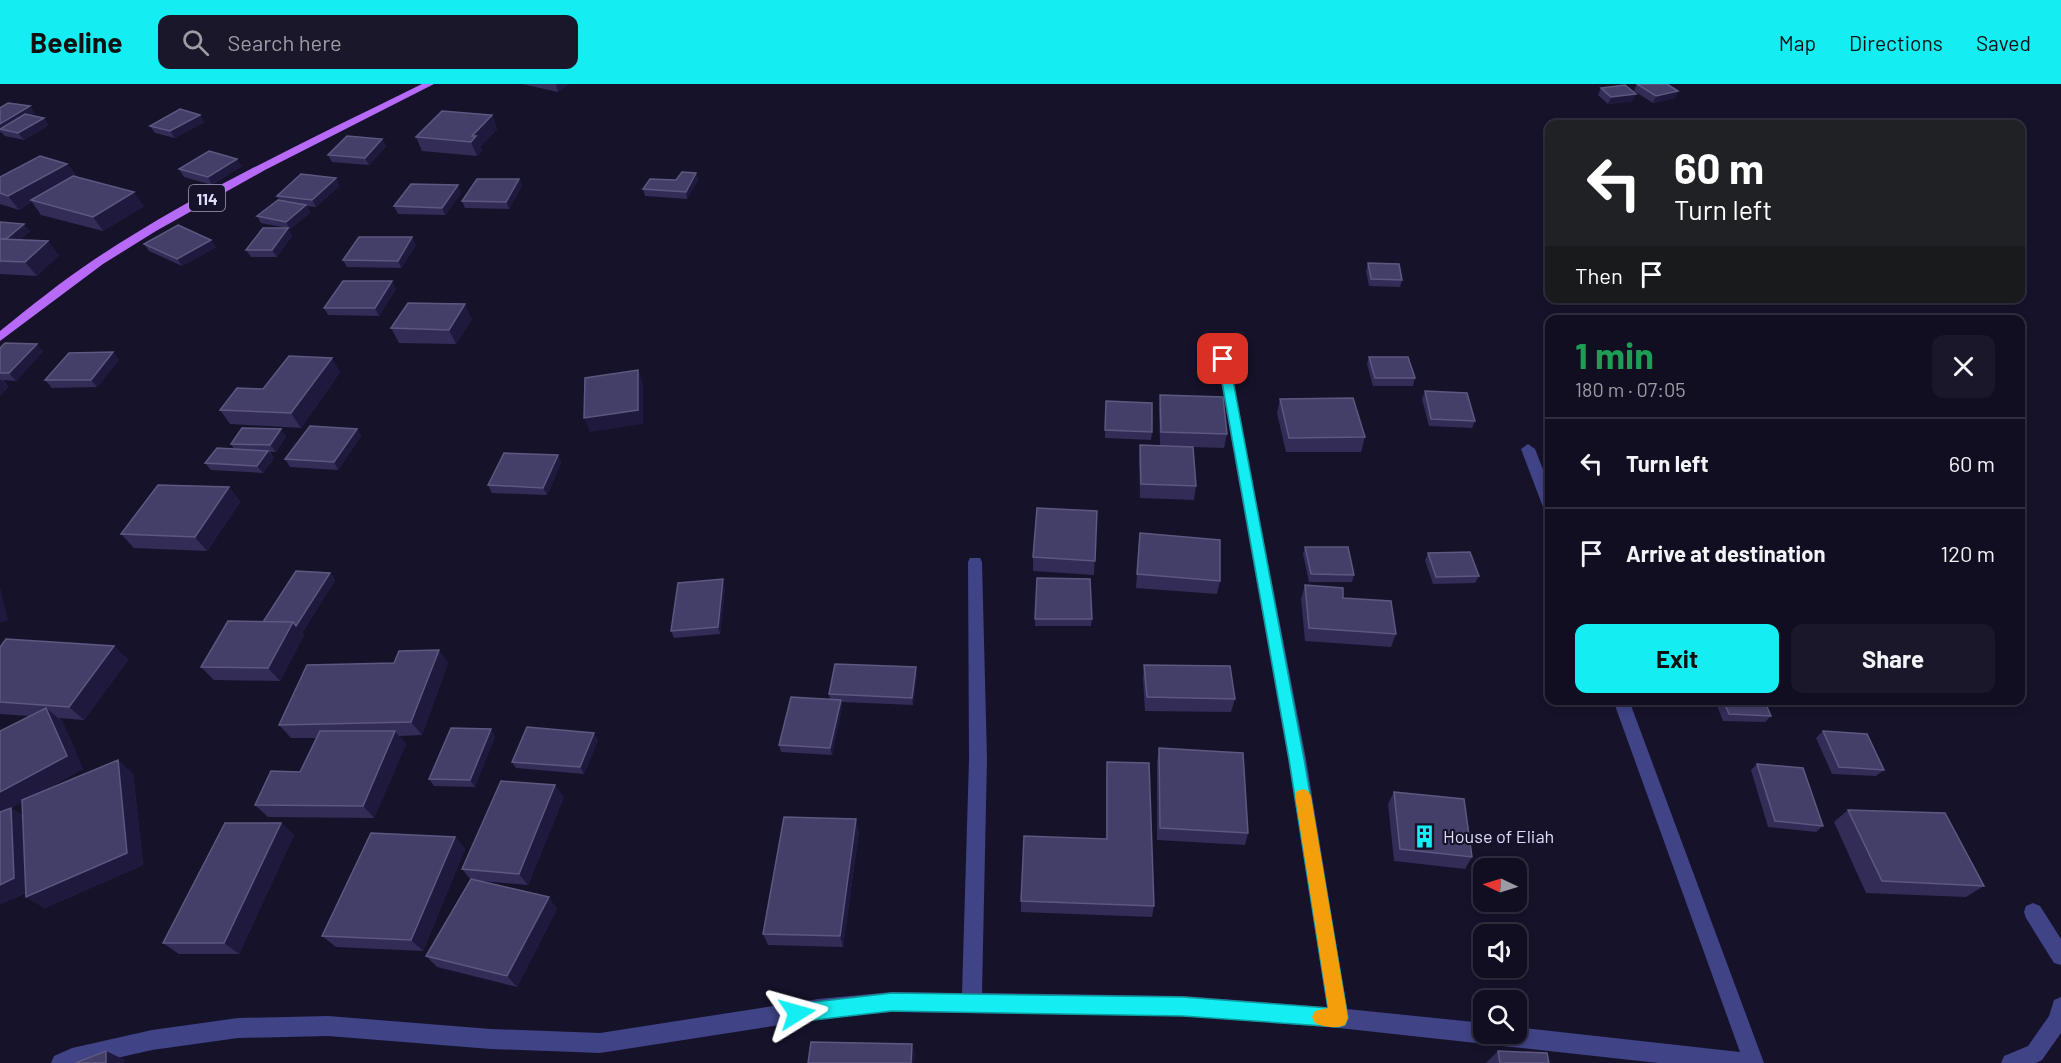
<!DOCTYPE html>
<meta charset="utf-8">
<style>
:root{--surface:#100e20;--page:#191729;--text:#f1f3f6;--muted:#9c9ca5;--line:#302e3e;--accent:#14eef2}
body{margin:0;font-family:Barlow,sans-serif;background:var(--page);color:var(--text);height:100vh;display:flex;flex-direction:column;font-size:22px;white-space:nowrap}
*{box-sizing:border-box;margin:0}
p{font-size:20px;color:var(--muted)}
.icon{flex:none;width:33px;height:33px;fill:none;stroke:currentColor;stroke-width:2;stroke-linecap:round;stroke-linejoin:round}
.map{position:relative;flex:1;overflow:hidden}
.panel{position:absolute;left:1545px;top:231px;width:480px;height:390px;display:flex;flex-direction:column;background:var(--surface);border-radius:12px;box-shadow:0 3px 9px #0003,0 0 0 2px var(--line)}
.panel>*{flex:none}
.banner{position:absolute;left:1545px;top:36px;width:480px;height:183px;border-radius:12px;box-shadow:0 3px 9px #0003,0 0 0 2px var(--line);background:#202124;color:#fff;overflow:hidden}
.needle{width:39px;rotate:274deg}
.fabs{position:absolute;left:1473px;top:774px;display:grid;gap:12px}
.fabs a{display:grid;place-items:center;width:54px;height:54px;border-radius:12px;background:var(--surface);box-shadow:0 3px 9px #0003,0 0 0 2px var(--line);font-size:30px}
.pin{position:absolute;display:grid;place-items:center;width:51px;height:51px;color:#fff;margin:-26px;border-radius:12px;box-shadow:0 3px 9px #0006}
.me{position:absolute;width:66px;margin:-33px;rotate:82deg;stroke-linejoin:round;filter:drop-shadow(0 0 4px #0008)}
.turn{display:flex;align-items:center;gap:21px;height:126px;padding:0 30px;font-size:27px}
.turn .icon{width:78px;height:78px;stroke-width:2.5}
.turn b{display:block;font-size:42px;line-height:51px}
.then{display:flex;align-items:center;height:57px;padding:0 30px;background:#0003;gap:12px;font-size:22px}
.round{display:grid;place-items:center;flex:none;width:63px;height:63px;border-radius:12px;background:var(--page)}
.overview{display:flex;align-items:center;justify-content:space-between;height:102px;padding:0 30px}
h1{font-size:36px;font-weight:700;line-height:45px;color:#1e9e55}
.cta{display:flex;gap:12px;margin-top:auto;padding:12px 30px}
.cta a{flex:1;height:69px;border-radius:12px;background:var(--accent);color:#111;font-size:24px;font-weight:700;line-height:69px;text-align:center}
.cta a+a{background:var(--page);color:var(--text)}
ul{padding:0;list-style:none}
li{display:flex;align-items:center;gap:18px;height:90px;padding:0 30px;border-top:2px solid var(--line)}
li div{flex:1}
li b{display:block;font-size:22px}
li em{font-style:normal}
header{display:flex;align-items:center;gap:36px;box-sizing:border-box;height:84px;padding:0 30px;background:var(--accent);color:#111}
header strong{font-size:28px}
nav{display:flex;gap:33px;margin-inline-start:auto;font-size:21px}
.search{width:420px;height:54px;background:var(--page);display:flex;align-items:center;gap:15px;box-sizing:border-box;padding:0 21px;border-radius:12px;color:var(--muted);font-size:22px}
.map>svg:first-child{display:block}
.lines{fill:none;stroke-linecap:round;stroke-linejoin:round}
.minor{fill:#404386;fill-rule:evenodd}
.primary{fill:#b76af7;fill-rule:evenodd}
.wall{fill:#322c57;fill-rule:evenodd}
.shaded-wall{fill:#1f1a3d}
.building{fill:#443f68;stroke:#5c5880;stroke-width:1.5}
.route{fill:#14eef2;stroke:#0d9b9d;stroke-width:1.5}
.slow{fill:#f59e0b}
.labels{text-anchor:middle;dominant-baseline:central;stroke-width:4.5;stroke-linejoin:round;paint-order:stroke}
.shield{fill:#15122a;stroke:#a2a0be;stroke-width:1.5}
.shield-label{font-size:16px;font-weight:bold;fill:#deddfd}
.poi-label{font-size:18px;fill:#deddfd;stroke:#15122a;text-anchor:start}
</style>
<header>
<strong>Beeline</strong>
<div class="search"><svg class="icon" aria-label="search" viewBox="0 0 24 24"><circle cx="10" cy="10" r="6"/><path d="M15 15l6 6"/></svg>Search here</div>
<nav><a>Map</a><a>Directions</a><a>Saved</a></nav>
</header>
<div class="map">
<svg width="2061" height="979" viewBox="0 0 2061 979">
<rect width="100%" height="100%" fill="#15122a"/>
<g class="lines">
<g class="minor">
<path d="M1223,271L1229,275L1306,675L1347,925L1484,939V950H1516V943L1740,968L1613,616H1629L1764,979H1658L1339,944L1183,932L892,928L818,935L600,969L491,965L328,952L238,954L152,966L95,979H51L54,972L72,964L152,946L238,934L328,932L491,945L600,949L818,915L892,908L962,909L969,675L968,478L970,474H980L982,478L987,675L982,909L1183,912L1327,923L1288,675L1217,275Z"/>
<path d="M1528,360L1535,365L1550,403V428L1543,423L1521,365Z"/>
<path d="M2033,819L2040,822L2061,855V881L2054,879L2026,834L2024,828L2026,822Z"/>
<path d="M2061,913V949L2042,976L2036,979H2001L2004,972L2028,962L2049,932L2054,916Z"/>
</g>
<path class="primary" d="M422,0H434L265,86L156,147L103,180L0,257V247C31,222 62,197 95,175C198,107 311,55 422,0Z"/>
</g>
<g class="wall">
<path d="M522,0H569L558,8Z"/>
<path d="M1637,0L1678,7L1675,14L1653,19L1634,7Z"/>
<path d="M1601,4L1633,17L1608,20L1598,11Z"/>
<path d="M0,24L35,29L31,31L49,41L24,56L5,52L2,49L0,48Z"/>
<path d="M200,31L204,38L175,54L155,49L150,42Z"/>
<path d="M492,31L497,45L480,63L482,66L477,72L422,67L416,53Z"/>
<path d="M382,55L386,62L369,81L332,78L328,71Z"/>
<path d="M67,80L76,92L144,122L103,147L41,131L32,118L19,126L0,120V93Z"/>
<path d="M242,82L212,101L184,93L179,85Z"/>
<path d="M696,89L698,96L687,115L645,112L643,105L676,96Z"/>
<path d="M336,94L339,102L316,123L307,122L310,129L290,145H288L292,152L277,173H251L246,166L287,144L261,139L257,132L279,116L277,112Z"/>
<path d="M519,95L522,102L509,125L465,124L462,117Z"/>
<path d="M461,109L445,131L398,130L394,122Z"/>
<path d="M0,138L30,147L20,156L59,171L37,192L0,190Z"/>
<path d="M144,160L216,163L182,182L149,167Z"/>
<path d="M416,161L401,184L347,183L343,176Z"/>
<path d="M1368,179L1402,196L1400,203L1369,202L1366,187Z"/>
<path d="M396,205L379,232L328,231L324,224Z"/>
<path d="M472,235L456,260L399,259L391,244Z"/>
<path d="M0,264L43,267L16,297L3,296L8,303L0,312Z"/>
<path d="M113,268L119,276L97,303L52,304L45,296Z"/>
<path d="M1369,273L1415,294L1413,302H1373L1367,280Z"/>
<path d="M340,288L301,344L230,340L220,326L263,305Z"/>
<path d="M1425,307L1475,337L1472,344L1429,342L1422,315Z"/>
<path d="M1160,311L1227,350L1224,364L1193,363L1196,402L1194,416L1140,414L1139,375L1140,361L1160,362L1159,325Z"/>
<path d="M1280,315L1365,353L1361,368H1286L1277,329Z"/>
<path d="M1106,317L1152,348L1151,356L1105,354Z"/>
<path d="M357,345L361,352L338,386L290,383L285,375Z"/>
<path d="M286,352L276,368H270L274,374L263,389L211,386L205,379L234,365L231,360Z"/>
<path d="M558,371L561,379L547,411L492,409L488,401Z"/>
<path d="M229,403L240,418L207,467L134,464L121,450Z"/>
<path d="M1097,427L1094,491L1033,487V473Z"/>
<path d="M1140,449L1220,497L1217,510L1136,504Z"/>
<path d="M1305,463L1354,491L1352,498H1309L1303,470Z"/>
<path d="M1428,469L1479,492L1475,499L1433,500L1425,476Z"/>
<path d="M330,489L335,496L302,549L304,551L280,597L214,596L201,583Z"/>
<path d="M1037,494L1092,535L1091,542H1035Z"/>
<path d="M1305,501L1343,514L1396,550L1391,563L1305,557L1301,515Z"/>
<path d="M725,503L720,550L674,554L671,547Z"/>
<path d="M114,562L128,576L84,636L59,634L62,637L83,685L41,708L133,689L143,781L45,824L26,813V809L0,820V647L29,632L0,630V563ZM22,718L23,732L11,724Z"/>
<path d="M448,579L422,651L399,652L406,660L374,734L268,733L255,721L300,688L316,654H291L279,641Z"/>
<path d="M1144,581L1235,615L1231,628L1145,627L1143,595Z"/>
<path d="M917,590L913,621L841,618L842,623L832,671L781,668L779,661L830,615L829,610Z"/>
<path d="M1715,616H1764L1771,632L1765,638L1723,637Z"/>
<path d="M1823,647L1884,686L1876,692L1832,690L1816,654Z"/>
<path d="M495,652L475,703L434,702L429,695Z"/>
<path d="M598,656L584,690L516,684L512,678Z"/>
<path d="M1159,664L1248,749L1245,761L1157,756V677Z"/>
<path d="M1107,678L1154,822L1152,833L1021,828V817L1106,755V690Z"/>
<path d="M1757,680L1823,742L1816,748L1768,743L1751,686Z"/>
<path d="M1394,708L1472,773L1465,785L1394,777L1388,720Z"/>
<path d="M564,713L528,801L481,797L557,825L517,903L437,883L426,872L471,796L462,785Z"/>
<path d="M1848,726L1984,802L1966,813L1866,809L1834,738Z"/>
<path d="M281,739L294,751L239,870H179L163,859Z"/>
<path d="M859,747L843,863L768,861L763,850Z"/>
<path d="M455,753L465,765L423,867L336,863L322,852Z"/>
<path d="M1498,967L1549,979H1486Z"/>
</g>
<g class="shaded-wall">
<path d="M557,0H569L558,8L556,1Z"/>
<path d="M1678,7L1675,14L1653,19L1656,12Z"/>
<path d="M1636,10L1633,17L1608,20L1611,13Z"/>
<path d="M30,22L35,29L6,46L0,45V40Z"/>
<path d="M200,31L204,38L175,54L170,47Z"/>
<path d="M492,31L497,45L480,63L482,66L477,72L471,58L472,52Z"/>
<path d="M44,34L49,41L24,56L18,49Z"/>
<path d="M382,55L386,62L369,81L365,74Z"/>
<path d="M237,75L242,82L212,101L208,93Z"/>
<path d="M67,80L76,93L31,116L32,118L19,126L8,112Z"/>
<path d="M696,89L698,96L687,115L686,108Z"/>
<path d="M336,94L339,102L316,123L312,116Z"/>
<path d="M519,95L522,102L509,125L506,118Z"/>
<path d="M458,101L461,109L445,131L442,124Z"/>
<path d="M134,108L144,122L103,147L93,133Z"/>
<path d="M306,121L310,129L290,145L286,138Z"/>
<path d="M24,140L30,147L7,167L1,160Z"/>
<path d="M288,144L292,152L277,173L272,166Z"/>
<path d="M412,153L416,161L401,184L398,177Z"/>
<path d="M211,156L216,163L182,182L177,175Z"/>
<path d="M48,157L59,171L37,192L25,178Z"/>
<path d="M392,197L396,205L379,232L375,224Z"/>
<path d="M465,220L472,235L456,260L449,246Z"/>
<path d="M37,260L43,267L16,297L9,289Z"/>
<path d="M113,268L119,276L97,303L91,296Z"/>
<path d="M332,274L340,288L301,344L291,329Z"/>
<path d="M638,286L643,300V340L590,348L584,334Z"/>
<path d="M1,295L8,303L0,312V297Z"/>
<path d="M281,345L286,352L276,368L270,361Z"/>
<path d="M357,345L361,352L338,386L334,378Z"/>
<path d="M268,367L274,374L263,389L257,382Z"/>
<path d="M558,371L561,379L547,411L543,404Z"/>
<path d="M229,403L240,418L207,467L195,453Z"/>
<path d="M330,489L335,496L302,549L304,551L280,597L268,584L293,538Z"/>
<path d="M723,495L725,503L720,550L718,543Z"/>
<path d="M0,503L8,536L0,539Z"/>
<path d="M114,562L128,576L84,636L69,623Z"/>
<path d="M439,566L448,579L422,651L411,638Z"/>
<path d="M916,583L917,590L913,621L912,614Z"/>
<path d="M841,616L842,623L832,671L830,664Z"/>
<path d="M46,624L62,637L83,685L11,724L28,736L32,806L0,820V708Z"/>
<path d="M491,645L495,652L475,703L470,696Z"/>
<path d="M395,647L406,660L374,734L363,722Z"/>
<path d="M594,649L598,656L584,690L580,683Z"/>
<path d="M118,676L133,689L143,781L45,824L26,813Z"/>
<path d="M555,701L564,713L528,801L519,790Z"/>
<path d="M856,735L859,747L843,863L840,852Z"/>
<path d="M281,739L294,751L239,870L224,859Z"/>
<path d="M455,753L465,765L423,867L411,856Z"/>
<path d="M549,813L557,825L517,903L507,892Z"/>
<path d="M912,960L915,970L914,979H911Z"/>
<path d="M106,967L125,976L124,979H106Z"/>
</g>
<g class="building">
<path d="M1637,0H1667L1678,7L1656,12Z"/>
<path d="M1625,1L1636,10L1611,13L1601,4Z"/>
<path d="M8,19L30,22L0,40V24Z"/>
<path d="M180,25L200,31L170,47L150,42Z"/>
<path d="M442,27L492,31L472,52H476L471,58L416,53Z"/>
<path d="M25,30L44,34L18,49L0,45Z"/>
<path d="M347,52L382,55L365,74L328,71Z"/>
<path d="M209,67L237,75L208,93L179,85Z"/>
<path d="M40,72L67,80L8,112L0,109V93Z"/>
<path d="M682,88L696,89L686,108L643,105L650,95L676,96Z"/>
<path d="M301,90L336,94L312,116L277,112Z"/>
<path d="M73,92L134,108L93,133L31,116Z"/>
<path d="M477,95H519L506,118L462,117Z"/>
<path d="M411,100L458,101L442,124L394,122Z"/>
<path d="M278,116L306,121L286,138L257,132Z"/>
<path d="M0,138L24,140L6,155H0Z"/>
<path d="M178,141L211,156L177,175L144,160Z"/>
<path d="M263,144H288L272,166H246Z"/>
<path d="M359,153H412L398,177L343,176Z"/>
<path d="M0,155L48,157L25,178L0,177Z"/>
<path d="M1368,179L1399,180L1402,196L1371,195Z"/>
<path d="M343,197H392L375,224H324Z"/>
<path d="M408,219L465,220L449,246L391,244Z"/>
<path d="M5,259L37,260L9,289H0V264Z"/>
<path d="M113,268L91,296H45L69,269Z"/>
<path d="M289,272L332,274L291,329L220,326L237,304L263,305Z"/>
<path d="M1369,273H1408L1415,294H1375Z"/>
<path d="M638,286V326L584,334L585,294Z"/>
<path d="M1425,307L1467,309L1475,337L1431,335Z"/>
<path d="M1160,311L1223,313L1227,350L1161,348Z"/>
<path d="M1353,314L1365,353L1289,354L1280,315Z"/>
<path d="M1106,317L1152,319V348L1105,346Z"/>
<path d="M310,342L357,345L334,378L285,375Z"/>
<path d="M242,344L281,345L270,361L231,360Z"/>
<path d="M1140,361L1193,363L1196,402L1141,400Z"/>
<path d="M217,364L268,367L257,382L205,379Z"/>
<path d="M504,369L558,371L543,404L488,401Z"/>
<path d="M158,401L229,403L195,453L121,450Z"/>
<path d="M1037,424L1097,427L1095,477L1033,473Z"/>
<path d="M1140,449L1220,456V497L1137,490Z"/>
<path d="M1305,463H1348L1354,491L1311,490Z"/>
<path d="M1470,468L1479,492L1436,493L1428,469Z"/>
<path d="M296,487L330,489L296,542L293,538H263Z"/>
<path d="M1037,494L1090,495L1092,535H1035Z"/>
<path d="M723,495L718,543L671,547L678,499Z"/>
<path d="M1305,501L1343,504V514L1391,517L1396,550L1309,544Z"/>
<path d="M228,537L293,538L268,584L201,583Z"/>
<path d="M6,555L114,562L69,623L0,618V563Z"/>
<path d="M439,566L411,638L279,641L307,581L394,579L399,567Z"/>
<path d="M835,580L916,583L912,614L829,610Z"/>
<path d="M1144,581L1230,582L1235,615L1147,613Z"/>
<path d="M791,613L841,616L830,664L779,661Z"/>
<path d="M1723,616H1764L1771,632L1729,630Z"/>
<path d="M46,624L67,672L0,708V647Z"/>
<path d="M527,643L594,649L580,683L512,678Z"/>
<path d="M451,644L491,645L470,696L429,695Z"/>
<path d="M320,647H395L363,722L255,721L271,687L300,688Z"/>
<path d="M1823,647L1867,650L1884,686L1839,683Z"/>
<path d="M1159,664L1243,669L1248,749L1160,744Z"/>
<path d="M118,676L127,769L26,813L22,716Z"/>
<path d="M1107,678L1149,679L1154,822L1021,817L1024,752L1107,755Z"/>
<path d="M1757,680L1803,684L1823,742L1775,737Z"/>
<path d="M501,697L555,701L519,790L462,785Z"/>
<path d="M1394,708L1464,715L1472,773L1400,765Z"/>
<path d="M11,724L14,794L0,801V728Z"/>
<path d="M1848,726L1945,729L1984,802L1882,797Z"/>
<path d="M784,733L856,735L840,852L763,850Z"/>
<path d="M225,739H281L224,859H163Z"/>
<path d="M371,749L455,753L411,856L322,852Z"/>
<path d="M471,795L549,813L507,892L426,872Z"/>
<path d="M811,958L912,960L911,979H808Z"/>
<path d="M106,967V979H75Z"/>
<path d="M1498,967L1547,969L1549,979H1500Z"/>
</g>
<path class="route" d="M1223,271L1229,275L1304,675L1348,934L1345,941L1339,943L1183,932L892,927L797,938L791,935L788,929L791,922L797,920L892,909L1183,913L1328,924L1289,675L1218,275Z"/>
<path class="slow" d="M1303,705L1308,707L1311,712L1348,934L1345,941C1335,945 1324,943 1315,939L1312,933L1315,927L1328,924L1295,712L1297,707Z"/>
<defs>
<symbol id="building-bare" viewBox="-9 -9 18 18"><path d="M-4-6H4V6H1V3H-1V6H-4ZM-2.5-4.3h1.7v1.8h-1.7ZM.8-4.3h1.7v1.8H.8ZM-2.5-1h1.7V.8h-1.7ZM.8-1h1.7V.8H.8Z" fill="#14eef2" stroke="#15122a" stroke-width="2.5" paint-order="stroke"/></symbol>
</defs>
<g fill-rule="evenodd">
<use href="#building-bare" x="1408" y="736" width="33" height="33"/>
</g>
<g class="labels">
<rect class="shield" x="189" y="101" width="36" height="26" rx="4.5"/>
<g class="shield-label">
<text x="207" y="114">114</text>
</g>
<g class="poi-label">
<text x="1443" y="752">House of Eliah</text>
</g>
</g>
</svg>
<div class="fabs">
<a><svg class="needle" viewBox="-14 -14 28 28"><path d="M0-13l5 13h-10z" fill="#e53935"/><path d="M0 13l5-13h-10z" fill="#9c9ca5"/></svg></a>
<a><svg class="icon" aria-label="sound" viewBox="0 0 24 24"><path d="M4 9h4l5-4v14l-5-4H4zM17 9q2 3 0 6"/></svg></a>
<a><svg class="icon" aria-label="search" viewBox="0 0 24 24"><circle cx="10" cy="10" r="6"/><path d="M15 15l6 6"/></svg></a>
</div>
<div class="pin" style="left:1223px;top:275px;background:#d93025"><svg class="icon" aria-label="arrive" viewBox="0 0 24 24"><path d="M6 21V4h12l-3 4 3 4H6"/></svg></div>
<svg class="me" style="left:797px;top:929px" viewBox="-20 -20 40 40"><path d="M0-17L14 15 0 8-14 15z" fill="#14eef2" stroke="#fff" stroke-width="4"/></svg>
<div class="banner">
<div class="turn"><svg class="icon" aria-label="left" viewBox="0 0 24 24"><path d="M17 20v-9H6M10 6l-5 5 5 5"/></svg><div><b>60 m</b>Turn left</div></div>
<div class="then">Then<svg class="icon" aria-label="arrive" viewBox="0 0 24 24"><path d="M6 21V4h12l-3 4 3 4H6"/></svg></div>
</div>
<section class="panel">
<div class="overview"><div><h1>1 min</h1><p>180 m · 07:05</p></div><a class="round"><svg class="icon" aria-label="close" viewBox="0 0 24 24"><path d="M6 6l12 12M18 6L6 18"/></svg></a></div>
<ul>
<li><svg class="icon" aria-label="left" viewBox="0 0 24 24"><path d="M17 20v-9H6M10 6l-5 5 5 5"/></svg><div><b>Turn left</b></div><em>60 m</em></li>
<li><svg class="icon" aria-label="arrive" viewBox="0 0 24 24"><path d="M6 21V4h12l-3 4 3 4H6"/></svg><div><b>Arrive at destination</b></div><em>120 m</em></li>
</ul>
<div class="cta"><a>Exit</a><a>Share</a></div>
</section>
</div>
